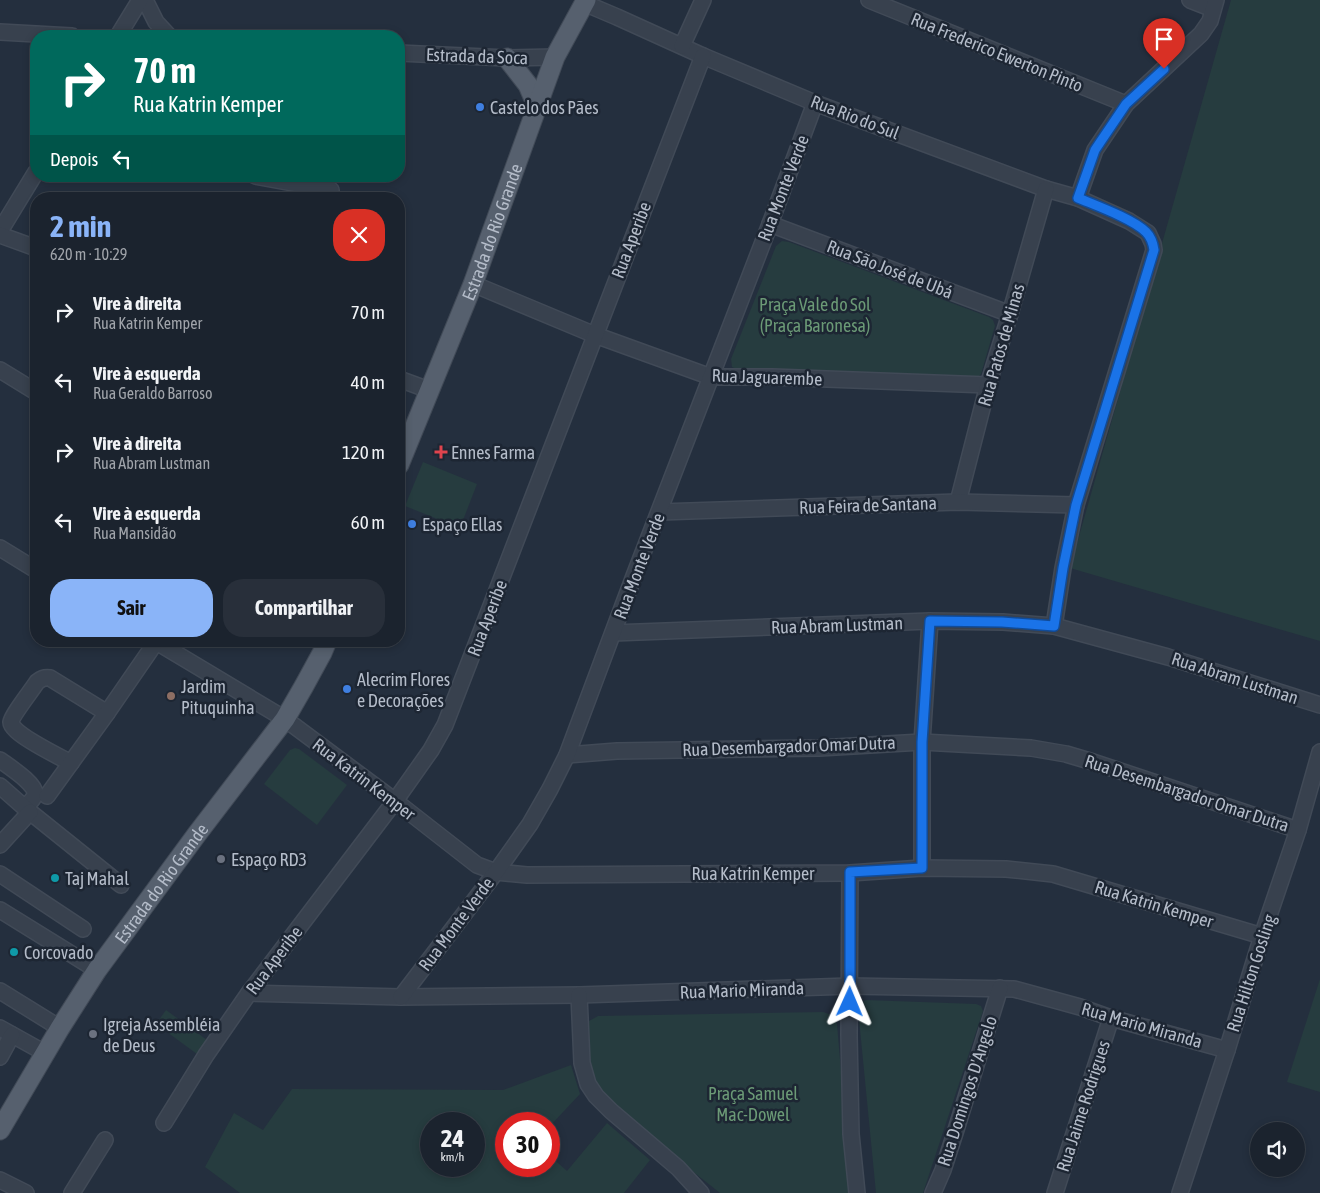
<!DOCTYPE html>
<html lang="pt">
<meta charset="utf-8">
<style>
:root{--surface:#1b232e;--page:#282f3a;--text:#f1f3f6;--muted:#a0a4aa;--line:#39404a;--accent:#8ab4f8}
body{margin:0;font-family:"Asap Condensed",sans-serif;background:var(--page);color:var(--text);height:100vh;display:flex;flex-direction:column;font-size:19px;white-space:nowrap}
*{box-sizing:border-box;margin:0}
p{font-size:16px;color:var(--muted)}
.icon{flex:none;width:28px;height:28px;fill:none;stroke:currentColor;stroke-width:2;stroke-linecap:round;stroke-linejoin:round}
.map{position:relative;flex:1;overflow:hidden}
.drawer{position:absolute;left:30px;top:192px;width:375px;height:455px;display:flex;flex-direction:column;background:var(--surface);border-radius:20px;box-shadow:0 2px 8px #0003,0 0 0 1px var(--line)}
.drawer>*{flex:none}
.hud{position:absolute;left:30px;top:30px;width:375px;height:152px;border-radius:20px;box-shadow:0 2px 8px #0003,0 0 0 1px var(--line);background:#00695c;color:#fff;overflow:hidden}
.buttons{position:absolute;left:1250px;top:1122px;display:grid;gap:10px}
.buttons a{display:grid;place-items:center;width:55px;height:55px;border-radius:50%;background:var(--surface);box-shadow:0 2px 8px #0003,0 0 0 1px var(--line);font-size:25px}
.speed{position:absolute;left:420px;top:1112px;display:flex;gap:10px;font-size:25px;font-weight:700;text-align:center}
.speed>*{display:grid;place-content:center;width:65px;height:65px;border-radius:50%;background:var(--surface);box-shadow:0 2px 8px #0003,0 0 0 1px var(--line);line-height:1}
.speed small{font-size:12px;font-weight:400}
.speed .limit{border:8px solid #d22;background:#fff;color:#111}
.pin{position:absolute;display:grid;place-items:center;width:42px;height:42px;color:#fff;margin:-51px -21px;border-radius:50% 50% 50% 0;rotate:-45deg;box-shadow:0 0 5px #0007}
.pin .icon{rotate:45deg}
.me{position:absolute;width:55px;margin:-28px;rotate:1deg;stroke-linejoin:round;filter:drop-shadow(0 0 4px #0008)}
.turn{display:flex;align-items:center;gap:18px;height:105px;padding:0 20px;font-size:22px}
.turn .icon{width:65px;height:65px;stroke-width:2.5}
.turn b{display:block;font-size:35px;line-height:42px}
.then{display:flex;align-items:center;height:48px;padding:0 20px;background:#0003;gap:10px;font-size:19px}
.round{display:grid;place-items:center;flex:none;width:52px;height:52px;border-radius:20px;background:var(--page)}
.headline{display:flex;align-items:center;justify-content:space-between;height:85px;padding:0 20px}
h1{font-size:30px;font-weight:700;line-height:38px;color:var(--accent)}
.cta{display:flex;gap:10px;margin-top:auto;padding:10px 20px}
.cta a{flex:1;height:58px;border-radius:20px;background:var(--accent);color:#111;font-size:20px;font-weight:700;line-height:58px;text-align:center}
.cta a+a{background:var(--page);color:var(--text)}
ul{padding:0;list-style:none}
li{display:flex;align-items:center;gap:15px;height:70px;padding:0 20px}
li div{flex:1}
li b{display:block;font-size:19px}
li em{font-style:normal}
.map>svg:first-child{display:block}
.green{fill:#263c3f;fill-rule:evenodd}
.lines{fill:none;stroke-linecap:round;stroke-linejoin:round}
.minor-casing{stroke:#414a57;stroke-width:18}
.major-casing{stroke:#414a57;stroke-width:21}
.minor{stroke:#38414e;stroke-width:15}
.major{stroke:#56606e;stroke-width:19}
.route-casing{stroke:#114b97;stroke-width:12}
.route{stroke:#1a73e8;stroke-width:9}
.shop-dot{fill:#3f7fe0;stroke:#1d2633;stroke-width:2}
.health-dot{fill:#e0444e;stroke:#1d2633;stroke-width:2}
.education-dot{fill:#8d6e63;stroke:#1d2633;stroke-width:2}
.worship-dot{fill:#6b7280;stroke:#1d2633;stroke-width:2}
.culture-dot{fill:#0f9aa8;stroke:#1d2633;stroke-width:2}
.labels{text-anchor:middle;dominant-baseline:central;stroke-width:5;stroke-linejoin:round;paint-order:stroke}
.street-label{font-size:18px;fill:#b4bcc9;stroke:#1d2633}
.poi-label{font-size:18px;fill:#b4bcc9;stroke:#1d2633;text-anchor:start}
.park-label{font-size:18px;fill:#6b9a76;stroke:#1d2633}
</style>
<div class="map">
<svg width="1320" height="1193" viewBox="0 0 1320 1193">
<rect width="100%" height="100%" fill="#242f3e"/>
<g class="green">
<path d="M1231,0H1320V641L1070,568Z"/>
<path d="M782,241L789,242L989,317L993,320L995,326L981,374L976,379L739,370L732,367L731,359L776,246Z"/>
<path d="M423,462L477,484L460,528L405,506Z"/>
<path d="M295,748L299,749L347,785L317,825L264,784L290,750Z"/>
<path d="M1320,979V1092L1287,1082Z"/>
<path d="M866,1000L976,1004L981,1006L983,1011L923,1193H876L858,1009L860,1003Z"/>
<path d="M166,1010L207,1040L197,1054L156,1024Z"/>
<path d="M823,1012L832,1015L837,1024L851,1189L850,1193H720L604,1101L593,1084L585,1031L589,1021L598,1016Z"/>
<path d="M571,1065L580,1094L549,1127V1124H506V1166H549V1155L567,1171L607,1123L650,1160L624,1193H240L205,1167L234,1113L263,1130L292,1089L503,1090ZM431,1124H474V1166H431Z"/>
</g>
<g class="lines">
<defs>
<g id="minor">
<path d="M145,0L156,22L169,36"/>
<path d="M869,0L1126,104"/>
<path d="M1190,0L1213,9"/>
<path d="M584,3L617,17L703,56L815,103L1046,189L1078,198L1129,221L1148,233L1153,244L1154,250L1076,505L1063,568L1054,626"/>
<path d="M0,32L72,36"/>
<path d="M118,36L140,0"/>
<path d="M682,46L703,0"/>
<path d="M399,53L507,58L555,57"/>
<path d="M255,176L331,190"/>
<path d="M1078,198L1095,150L1126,104L1201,34L1210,21L1216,0"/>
<path d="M770,224L1010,314"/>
<path d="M0,231L36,172"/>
<path d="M0,235L36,248"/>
<path d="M473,284L595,335L711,377H773L988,385"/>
<path d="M0,370L36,392"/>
<path d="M399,379L429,390"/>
<path d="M958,502L988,385L1010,314L1046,189"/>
<path d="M660,512L958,502L1076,505"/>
<path d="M0,548L36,570"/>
<path d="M613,633L930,621L1003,622L1054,626L1168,657L1320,705"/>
<path d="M155,641L285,719L395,801L477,865L496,872L527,875L850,873L922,868L1006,869L1053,874L1262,936"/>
<path d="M567,755L617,751L819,748L922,742L1031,748L1066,754L1093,762L1298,830"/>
<path d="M0,760C8,766 38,785 35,795C33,800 28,804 25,808"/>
<path d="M71,763C60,757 10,733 11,722C12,715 32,690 37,682C41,679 44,677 50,678L107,713"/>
<path d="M0,786L25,808L121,885"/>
<path d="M47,796L107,713L156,642"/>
<path d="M0,845L30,812"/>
<path d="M922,868V742L930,621"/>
<path d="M850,873L849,1035L851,1134L857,1193"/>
<path d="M0,874L83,929"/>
<path d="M0,910L97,970"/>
<path d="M0,991L60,1028"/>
<path d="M249,993L401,997L579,995L850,986L1014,989L1080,1007L1111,1018L1227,1050"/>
<path d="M579,995L582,1063L588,1084L596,1096L611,1111L678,1168L701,1193"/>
<path d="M401,997L496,872L530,824L550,789L567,755L634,576L770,224L815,103"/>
<path d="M0,1028L45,1053"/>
<path d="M0,1057L12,1035"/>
<path d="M164,1123L206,1055L249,993L395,801L431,750L445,725L703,56"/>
<path d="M0,1180L26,1193"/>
<path d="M72,1193L105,1140"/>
<path d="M933,1193L943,1170L955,1133L1000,988"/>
<path d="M1055,1193L1111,1018"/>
<path d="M1180,1193L1227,1050L1262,936L1298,830L1320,752"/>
</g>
<g id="major">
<path d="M507,58L528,85L537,106"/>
<path id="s1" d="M399,465L473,284L555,57L586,0"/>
<path id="s2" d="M0,1130L60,1028L97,970L197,834L285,719L304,686L322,653L327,641"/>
</g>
</defs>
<use href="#minor" class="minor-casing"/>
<use href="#major" class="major-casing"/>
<use href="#minor" class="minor"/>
<use href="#major" class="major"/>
</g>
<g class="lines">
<defs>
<path id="route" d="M850,1002V872L922,868V742L930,621L1002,622L1054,626L1063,568L1076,505L1154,250C1153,243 1151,237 1146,232C1133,219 1097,206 1078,198L1095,150L1101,141L1126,104L1164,69"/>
</defs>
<use href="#route" class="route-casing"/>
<use href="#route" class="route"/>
</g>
<g class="shop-dot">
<circle cx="480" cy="107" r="5"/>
<circle cx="412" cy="524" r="5"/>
<circle cx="347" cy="689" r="5"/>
</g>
<path class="health-dot" d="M438.5 444.5h5v5h5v5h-5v5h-5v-5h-5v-5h5z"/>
<circle class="education-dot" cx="171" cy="696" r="5"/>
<g class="worship-dot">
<circle cx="221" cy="859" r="5"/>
<circle cx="93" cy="1034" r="5"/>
</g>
<g class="culture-dot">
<circle cx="55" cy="878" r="5"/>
<circle cx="14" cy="952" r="5"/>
</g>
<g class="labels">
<g class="street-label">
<text transform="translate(997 52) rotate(22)">Rua Frederico Ewerton Pinto</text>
<text transform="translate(477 56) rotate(2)">Estrada da Soca</text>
<text transform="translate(855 117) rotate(21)">Rua Rio do Sul</text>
<text transform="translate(783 188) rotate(-69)">Rua Monte Verde</text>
<text stroke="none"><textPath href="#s1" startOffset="251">Estrada do Rio Grande</textPath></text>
<text transform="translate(631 240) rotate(-69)">Rua Aperibe</text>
<text transform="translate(890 269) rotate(21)">Rua São José de Ubá</text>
<text transform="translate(1001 345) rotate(-74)">Rua Patos de Minas</text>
<text transform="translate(767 377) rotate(2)">Rua Jaguarembe</text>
<text transform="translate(868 505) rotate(-2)">Rua Feira de Santana</text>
<text transform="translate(639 566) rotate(-69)">Rua Monte Verde</text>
<text transform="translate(487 618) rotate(-69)">Rua Aperibe</text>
<text transform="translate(837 625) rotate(-2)">Rua Abram Lustman</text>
<text transform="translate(1235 678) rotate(18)">Rua Abram Lustman</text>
<text transform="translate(789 746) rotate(-2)">Rua Desembargador Omar Dutra</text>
<text transform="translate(364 779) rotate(37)">Rua Katrin Kemper</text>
<text transform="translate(1187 793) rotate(18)">Rua Desembargador Omar Dutra</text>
<text x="753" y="873">Rua Katrin Kemper</text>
<text stroke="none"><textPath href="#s2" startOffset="295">Estrada do Rio Grande</textPath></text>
<text transform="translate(1154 904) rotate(17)">Rua Katrin Kemper</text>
<text transform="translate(456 924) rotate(-53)">Rua Monte Verde</text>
<text transform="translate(274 960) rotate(-53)">Rua Aperibe</text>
<text transform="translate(1251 973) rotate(-72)">Rua Hilton Gosling</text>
<text transform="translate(742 990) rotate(-2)">Rua Mario Miranda</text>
<text transform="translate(1142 1025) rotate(16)">Rua Mario Miranda</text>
<text transform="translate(967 1091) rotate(-72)">Rua Domingos D'Angelo</text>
<text transform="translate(1083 1106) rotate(-72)">Rua Jaime Rodrigues</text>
</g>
<g class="poi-label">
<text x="490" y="107">Castelo dos Pães</text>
<text x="451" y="452">Ennes Farma</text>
<text x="422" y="524">Espaço Ellas</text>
<text x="357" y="679">Alecrim Flores<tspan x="357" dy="21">e Decorações</tspan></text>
<text x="181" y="686">Jardim<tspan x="181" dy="21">Pituquinha</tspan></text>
<text x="231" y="859">Espaço RD3</text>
<text x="65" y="878">Taj Mahal</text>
<text x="24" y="952">Corcovado</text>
<text x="103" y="1024">Igreja Assembléia<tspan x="103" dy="21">de Deus</tspan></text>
</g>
<g class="park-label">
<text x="815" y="304">Praça Vale do Sol<tspan x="815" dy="21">(Praça Baronesa)</tspan></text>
<text x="753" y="1093">Praça Samuel<tspan x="753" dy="21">Mac-Dowel</tspan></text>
</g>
</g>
</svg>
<div class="buttons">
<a><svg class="icon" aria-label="sound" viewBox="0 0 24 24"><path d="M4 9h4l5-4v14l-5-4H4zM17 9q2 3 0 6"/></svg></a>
</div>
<div class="speed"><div>24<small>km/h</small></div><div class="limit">30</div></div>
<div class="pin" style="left:1164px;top:69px;background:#d93025"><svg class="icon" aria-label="arrive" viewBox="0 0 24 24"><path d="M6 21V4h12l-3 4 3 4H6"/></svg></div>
<svg class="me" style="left:850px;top:1002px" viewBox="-20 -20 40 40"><path d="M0-17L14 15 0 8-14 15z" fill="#1a73e8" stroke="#fff" stroke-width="4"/></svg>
<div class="hud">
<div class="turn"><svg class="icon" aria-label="right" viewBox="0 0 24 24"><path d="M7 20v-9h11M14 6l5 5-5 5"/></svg><div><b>70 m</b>Rua Katrin Kemper</div></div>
<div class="then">Depois<svg class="icon" aria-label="left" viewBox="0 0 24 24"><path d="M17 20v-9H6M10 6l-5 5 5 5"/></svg></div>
</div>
<section class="drawer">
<div class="headline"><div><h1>2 min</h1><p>620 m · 10:29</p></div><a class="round" style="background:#d93025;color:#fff"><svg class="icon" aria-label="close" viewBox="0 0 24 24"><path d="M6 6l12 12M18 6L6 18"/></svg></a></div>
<ul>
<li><svg class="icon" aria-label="right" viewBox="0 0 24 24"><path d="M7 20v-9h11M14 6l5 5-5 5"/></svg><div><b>Vire à direita</b><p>Rua Katrin Kemper</p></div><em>70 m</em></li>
<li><svg class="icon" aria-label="left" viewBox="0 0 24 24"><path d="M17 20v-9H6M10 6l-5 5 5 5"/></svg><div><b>Vire à esquerda</b><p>Rua Geraldo Barroso</p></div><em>40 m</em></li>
<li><svg class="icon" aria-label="right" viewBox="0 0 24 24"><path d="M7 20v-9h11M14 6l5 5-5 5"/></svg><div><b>Vire à direita</b><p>Rua Abram Lustman</p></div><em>120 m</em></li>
<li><svg class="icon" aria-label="left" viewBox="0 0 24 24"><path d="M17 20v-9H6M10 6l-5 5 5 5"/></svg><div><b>Vire à esquerda</b><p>Rua Mansidão</p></div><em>60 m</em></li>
</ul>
<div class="cta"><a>Sair</a><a>Compartilhar</a></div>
</section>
</div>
